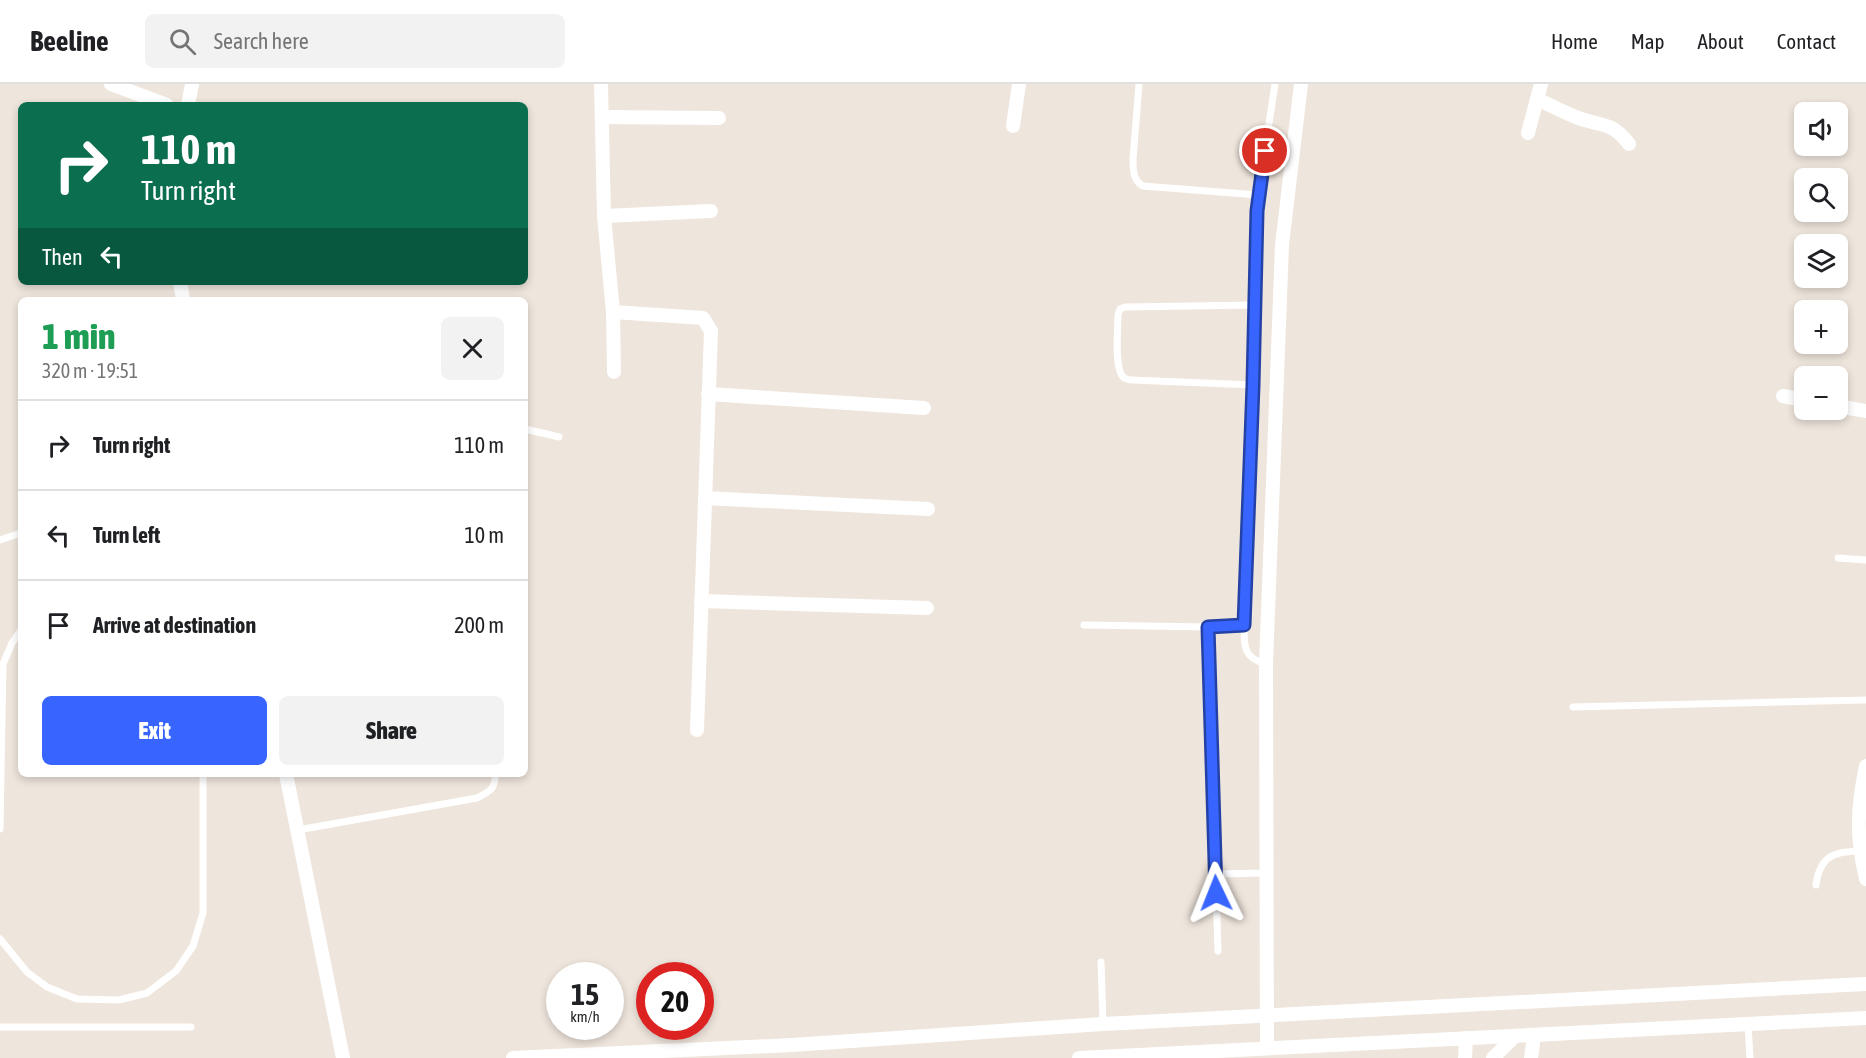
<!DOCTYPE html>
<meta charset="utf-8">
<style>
:root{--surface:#fff;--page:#f2f2f2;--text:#202124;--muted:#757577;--line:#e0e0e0;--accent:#3865ff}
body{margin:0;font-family:"Asap Condensed",sans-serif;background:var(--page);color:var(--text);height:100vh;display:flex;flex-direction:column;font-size:22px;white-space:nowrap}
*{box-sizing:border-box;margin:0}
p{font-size:20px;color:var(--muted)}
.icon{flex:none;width:33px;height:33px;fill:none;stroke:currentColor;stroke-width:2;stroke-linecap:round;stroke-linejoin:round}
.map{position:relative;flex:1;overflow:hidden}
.details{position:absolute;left:18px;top:213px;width:510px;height:480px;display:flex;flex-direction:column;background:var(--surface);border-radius:9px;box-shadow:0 3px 9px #0003}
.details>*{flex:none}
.banner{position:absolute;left:18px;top:18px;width:510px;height:183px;border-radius:9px;box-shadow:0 3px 9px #0003;background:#0b6e4f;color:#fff;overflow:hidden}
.buttons{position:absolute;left:1794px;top:18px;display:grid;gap:12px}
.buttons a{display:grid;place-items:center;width:54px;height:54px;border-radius:9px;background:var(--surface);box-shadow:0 3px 9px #0003;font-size:30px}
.speed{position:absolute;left:546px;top:878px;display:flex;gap:12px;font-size:30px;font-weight:700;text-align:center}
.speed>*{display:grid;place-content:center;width:78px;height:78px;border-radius:50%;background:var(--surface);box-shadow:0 3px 9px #0003;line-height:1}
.speed small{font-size:15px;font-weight:400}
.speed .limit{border:9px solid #d22;background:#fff;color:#111}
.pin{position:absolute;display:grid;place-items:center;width:51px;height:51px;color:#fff;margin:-26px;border:3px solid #fff;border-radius:50%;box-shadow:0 2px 6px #0007}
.me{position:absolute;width:66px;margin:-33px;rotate:358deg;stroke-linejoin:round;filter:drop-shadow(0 0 4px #0008)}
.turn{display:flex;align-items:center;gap:21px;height:126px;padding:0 24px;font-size:27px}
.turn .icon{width:78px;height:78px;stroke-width:2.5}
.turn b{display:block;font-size:42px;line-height:51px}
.then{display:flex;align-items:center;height:57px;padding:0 24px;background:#0003;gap:12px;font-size:22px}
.round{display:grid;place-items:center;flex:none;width:63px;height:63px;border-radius:9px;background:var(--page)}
.headline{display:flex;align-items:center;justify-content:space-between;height:102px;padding:0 24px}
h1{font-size:36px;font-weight:800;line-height:45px;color:#1e9e55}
.primary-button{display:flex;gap:12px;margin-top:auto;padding:12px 24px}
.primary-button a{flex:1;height:69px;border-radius:9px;background:var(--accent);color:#fff;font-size:24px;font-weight:800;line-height:69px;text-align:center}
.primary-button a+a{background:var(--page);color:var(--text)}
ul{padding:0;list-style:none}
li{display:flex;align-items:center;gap:18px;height:90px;padding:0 24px;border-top:2px solid var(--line)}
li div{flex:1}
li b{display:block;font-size:22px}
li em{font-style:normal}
header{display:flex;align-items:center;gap:36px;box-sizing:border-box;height:84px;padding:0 30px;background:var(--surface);border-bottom:2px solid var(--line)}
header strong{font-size:28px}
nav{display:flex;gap:33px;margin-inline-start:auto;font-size:21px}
.search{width:420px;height:54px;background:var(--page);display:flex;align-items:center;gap:15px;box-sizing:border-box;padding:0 21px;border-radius:9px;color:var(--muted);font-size:22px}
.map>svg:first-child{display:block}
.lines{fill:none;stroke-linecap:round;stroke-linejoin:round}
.lane{stroke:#fff;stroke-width:7}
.street{stroke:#fff;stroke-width:14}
.route-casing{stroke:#2442a6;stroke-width:15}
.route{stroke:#3865ff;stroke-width:10}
</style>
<header>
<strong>Beeline</strong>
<div class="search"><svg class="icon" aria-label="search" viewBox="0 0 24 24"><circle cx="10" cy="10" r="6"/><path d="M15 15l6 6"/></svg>Search here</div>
<nav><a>Home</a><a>Map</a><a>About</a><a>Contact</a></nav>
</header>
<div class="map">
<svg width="1866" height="974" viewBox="0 0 1866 974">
<rect width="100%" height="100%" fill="#eee5dc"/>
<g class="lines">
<g class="lane">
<path d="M1139,0L1133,75C1133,85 1133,97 1143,102L1258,111L1244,541C1244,562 1243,574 1266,580"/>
<path d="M1258,111L1275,0"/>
<path d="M1253,301L1132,296C1130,296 1125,295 1123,293C1114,284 1118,244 1118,231L1120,225L1125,223L1255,221"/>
<path d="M525,345L559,353"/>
<path d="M0,456L21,449"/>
<path d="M1838,474L1866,476"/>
<path d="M1084,541L1208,543"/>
<path d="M1573,623L1866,616"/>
<path d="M0,745L3,580L12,559L21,546"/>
<path d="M298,746L477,714C489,708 496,705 495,690"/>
<path d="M1215,790L1266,789"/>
<path d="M1816,801C1820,771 1835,767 1863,767"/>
<path d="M0,855L27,888L47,903L77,915L119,916L147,909L176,887L193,862L203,829V690"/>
<path d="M1218,867L1208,543L1244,541"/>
<path d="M1101,878L1103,940"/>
<path d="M1748,939L1750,974"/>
<path d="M0,943H191"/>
</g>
<g class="street">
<path d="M111,0L167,21"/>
<path d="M601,0L604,132L613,228L703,234L711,247L697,646"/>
<path d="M1537,15C1550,21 1563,28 1576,33C1600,43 1611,36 1629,60"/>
<path d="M188,21L192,0"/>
<path d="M602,33L719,34"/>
<path d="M1013,42L1019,0"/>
<path d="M1528,49L1541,0"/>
<path d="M604,132L711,127"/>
<path d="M180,198L183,216"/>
<path d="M613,228L614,288"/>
<path d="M708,310L924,324"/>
<path d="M1783,312L1804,316"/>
<path d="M1838,322L1866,327"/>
<path d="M705,414L928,425"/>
<path d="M701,517L927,524"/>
<path d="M1866,682C1857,725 1856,752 1866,795"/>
<path d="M286,690L343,974"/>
<path d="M1267,964L1266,580L1282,161L1301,0"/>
<path d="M513,974L792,961L1103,940L1866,900"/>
<path d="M1079,974L1866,934"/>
<path d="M1465,974L1466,954"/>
<path d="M1493,974L1515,952"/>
<path d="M1531,974L1534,952"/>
</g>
</g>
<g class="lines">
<defs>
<path id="route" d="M1216,809L1208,543L1244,541L1253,301L1257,127L1265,67"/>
</defs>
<use href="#route" class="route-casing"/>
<use href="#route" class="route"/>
</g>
</svg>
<div class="buttons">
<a><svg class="icon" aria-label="sound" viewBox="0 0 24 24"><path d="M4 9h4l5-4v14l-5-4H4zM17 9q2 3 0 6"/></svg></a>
<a><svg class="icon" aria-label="search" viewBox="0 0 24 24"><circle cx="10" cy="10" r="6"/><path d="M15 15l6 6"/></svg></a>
<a><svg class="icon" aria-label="layers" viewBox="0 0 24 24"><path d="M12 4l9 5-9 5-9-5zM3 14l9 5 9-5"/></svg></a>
<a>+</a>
<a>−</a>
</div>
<div class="speed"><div>15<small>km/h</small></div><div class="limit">20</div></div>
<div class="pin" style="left:1265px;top:67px;background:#d93025"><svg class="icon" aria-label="arrive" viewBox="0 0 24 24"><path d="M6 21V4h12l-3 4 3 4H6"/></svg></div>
<svg class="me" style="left:1216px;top:809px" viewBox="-20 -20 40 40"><path d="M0-17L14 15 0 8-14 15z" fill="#3865ff" stroke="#fff" stroke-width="4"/></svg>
<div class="banner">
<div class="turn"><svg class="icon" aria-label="right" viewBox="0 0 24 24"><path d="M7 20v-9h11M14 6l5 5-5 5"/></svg><div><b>110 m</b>Turn right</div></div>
<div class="then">Then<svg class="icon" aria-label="left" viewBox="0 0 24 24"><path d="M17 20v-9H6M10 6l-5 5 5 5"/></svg></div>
</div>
<section class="details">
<div class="headline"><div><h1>1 min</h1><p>320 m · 19:51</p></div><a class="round"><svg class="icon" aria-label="close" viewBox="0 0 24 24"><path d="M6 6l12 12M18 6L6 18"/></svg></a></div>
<ul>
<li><svg class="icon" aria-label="right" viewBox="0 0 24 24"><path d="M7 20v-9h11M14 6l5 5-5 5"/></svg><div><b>Turn right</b></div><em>110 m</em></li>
<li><svg class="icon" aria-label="left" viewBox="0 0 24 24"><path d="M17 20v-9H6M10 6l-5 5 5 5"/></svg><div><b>Turn left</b></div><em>10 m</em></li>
<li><svg class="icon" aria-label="arrive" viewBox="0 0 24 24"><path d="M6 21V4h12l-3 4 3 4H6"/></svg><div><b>Arrive at destination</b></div><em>200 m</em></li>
</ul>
<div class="primary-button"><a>Exit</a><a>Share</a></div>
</section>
</div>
